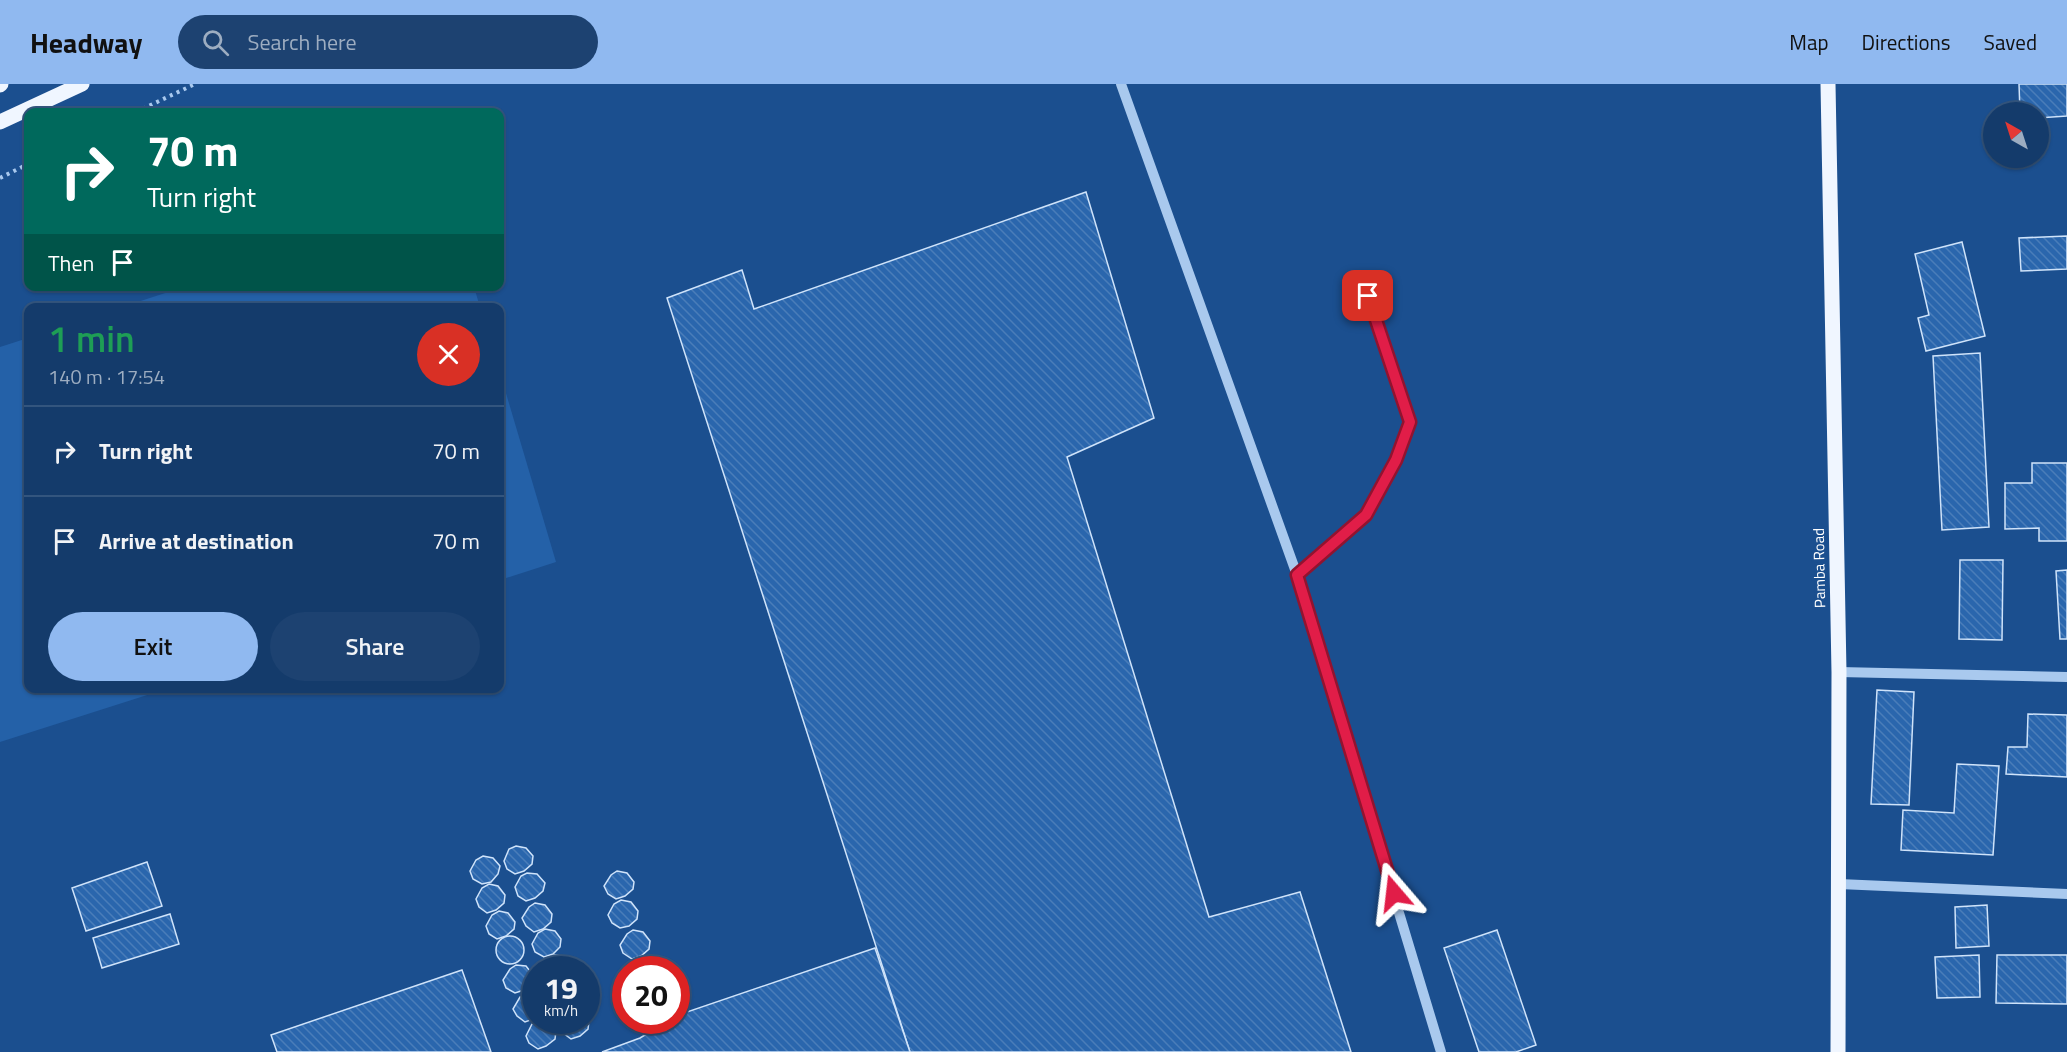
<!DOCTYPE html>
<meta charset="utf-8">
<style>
:root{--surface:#143b6b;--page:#1d4271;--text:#f1f3f6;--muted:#9dadc1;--line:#33557e;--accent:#90b9f0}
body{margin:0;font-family:"Titillium Web",sans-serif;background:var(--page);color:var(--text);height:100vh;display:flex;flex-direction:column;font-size:22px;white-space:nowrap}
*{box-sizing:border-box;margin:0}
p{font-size:20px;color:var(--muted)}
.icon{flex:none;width:33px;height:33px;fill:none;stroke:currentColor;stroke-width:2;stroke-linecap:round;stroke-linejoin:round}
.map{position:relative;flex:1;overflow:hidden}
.side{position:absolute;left:24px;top:219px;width:480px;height:390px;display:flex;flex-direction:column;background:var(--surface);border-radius:12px;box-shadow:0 2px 4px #0004,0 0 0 2px var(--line)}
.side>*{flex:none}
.banner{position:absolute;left:24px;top:24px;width:480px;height:183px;border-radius:12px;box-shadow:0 2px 4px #0004,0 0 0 2px var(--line);background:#00695c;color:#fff;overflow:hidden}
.needle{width:39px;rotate:321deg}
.tools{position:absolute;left:1983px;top:18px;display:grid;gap:12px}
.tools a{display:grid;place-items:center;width:66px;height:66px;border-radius:50%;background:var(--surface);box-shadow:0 2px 4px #0004,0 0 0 2px var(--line);font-size:30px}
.speed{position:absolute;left:522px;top:872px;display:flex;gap:12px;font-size:30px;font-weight:700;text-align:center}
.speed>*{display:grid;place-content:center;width:78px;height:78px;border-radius:50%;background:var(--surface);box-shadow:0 2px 4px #0004,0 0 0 2px var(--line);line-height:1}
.speed small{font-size:15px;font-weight:400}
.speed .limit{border:9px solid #d22;background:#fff;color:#111}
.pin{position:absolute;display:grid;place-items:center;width:51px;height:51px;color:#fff;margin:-26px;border-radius:12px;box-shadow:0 3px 9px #0006}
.me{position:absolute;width:66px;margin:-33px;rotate:343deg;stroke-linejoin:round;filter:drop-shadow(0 0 4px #0008)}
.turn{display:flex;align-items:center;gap:21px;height:126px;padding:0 24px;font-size:27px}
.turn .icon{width:78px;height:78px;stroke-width:2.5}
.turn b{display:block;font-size:42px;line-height:51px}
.then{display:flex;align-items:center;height:57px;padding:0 24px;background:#0003;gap:12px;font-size:22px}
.round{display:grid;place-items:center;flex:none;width:63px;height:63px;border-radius:32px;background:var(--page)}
.headline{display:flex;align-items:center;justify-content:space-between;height:102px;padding:0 24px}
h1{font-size:36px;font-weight:600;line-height:45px;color:#1e9e55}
.primary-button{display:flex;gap:12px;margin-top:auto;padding:12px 24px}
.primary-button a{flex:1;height:69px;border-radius:36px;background:var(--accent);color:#111;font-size:24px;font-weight:600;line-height:69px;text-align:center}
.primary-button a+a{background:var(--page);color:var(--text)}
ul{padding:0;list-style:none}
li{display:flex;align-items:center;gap:18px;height:90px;padding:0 24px;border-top:2px solid var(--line)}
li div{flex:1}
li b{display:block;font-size:22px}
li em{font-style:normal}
header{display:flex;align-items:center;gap:36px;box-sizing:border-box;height:84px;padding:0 30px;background:var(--accent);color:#111}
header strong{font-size:28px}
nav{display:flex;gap:33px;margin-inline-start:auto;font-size:21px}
.search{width:420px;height:54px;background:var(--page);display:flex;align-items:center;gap:15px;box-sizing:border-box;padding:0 21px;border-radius:33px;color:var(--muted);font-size:22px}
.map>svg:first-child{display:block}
.pitch{fill:#2461a8}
.building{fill:url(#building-back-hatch);stroke:#cfe3fa;stroke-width:1.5}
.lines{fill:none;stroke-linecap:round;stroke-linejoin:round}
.path{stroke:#a9c9ee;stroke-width:4;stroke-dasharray:3 4.5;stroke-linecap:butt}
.minor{stroke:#a9c9ee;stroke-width:10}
.major{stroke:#f0f6ff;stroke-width:15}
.route-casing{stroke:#92132f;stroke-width:15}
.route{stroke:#e11d48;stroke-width:10}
.labels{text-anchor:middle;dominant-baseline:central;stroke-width:6;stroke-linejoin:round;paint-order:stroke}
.street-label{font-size:15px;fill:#fff;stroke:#1b4f8f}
</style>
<header>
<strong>Headway</strong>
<div class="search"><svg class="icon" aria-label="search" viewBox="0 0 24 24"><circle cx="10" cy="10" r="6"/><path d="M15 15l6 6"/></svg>Search here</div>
<nav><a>Map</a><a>Directions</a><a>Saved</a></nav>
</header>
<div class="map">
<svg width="2067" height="968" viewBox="0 0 2067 968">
<defs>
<pattern id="building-back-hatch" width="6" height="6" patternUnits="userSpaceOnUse" patternTransform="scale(1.5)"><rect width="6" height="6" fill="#2a66ad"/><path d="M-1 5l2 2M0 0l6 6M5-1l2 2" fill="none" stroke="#4a7db9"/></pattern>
</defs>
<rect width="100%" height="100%" fill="#1b4f8f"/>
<g class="pitch">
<path d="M187,202L474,203L480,223H122Z"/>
<path d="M28,254V604L166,605L0,658V263Z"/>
<path d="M500,289L556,478L500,496Z"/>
</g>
<g class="building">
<path d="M2019,0H2067V32L2038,34V28H2020Z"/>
<path d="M1086,108L1154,334L1067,373L1209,833L1300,808L1351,968H910L667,214L742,186L754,225Z"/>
<path d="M2067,152V185L2021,187L2019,154Z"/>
<path d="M1962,158L1985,252L1926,267L1918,234L1929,231L1915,170Z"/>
<path d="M1980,269L1989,443L1942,446L1933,272Z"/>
<path d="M2032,379H2067V457H2039V444L2005,445V399H2032Z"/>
<path d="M1960,476H2003L2002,556L1959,555Z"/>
<path d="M2067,486V555H2060L2056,487Z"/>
<path d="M1877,606L1914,608L1909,721L1871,720Z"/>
<path d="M2028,630L2067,631V693L2006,690L2008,663H2027Z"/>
<path d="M1957,680L1999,682L1993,771L1901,766L1903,726L1954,729Z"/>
<path d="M516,762L526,764L533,772L532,780L524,787L515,790L507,785L504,777L509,765Z"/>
<path d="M483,772L493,774L500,782L498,790L491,798L482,800L473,795L470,787L476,776Z"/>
<path d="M147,778L162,822L86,847L72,804Z"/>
<path d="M617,787L627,789L634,798L633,805L625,812L616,815L608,810L604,802L611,791Z"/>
<path d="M527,789L537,790L545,799L543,807L535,814L526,817L518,812L515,803L521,792Z"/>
<path d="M489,800L498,802L505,811L504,819L496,826L487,829L479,823L476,815L482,804Z"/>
<path d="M621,816L631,818L638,827L637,835L629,842L620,844L612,839L608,831L614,820Z"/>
<path d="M535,819L545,821L552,830L551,838L543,845L534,848L526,842L522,834L529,823Z"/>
<path d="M1987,821L1989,862L1956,864L1955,823Z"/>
<path d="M499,827L508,829L515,838L514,845L506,852L497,855L489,850L486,842L492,831Z"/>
<path d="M170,830L179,860L102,884L93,854Z"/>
<path d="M545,845L555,847L561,855L560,863L553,870L544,873L535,868L532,860L538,849Z"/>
<path d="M633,846L643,848L650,857L649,865L641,872L632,875L623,869L620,861L627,850Z"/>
<path d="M1497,846L1536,961L1516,968H1479L1444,864Z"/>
<circle cx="510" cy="866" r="14"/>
<path d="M875,864L910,968H602L640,954L670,936H676L678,931Z"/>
<path d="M554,871L563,872L570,881V885H541L547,874Z"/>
<path d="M1979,871L1980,913L1937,914L1935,873Z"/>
<path d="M1997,871H2067V920L1996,919Z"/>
<path d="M642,876L652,878L657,885H633L635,880Z"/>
<path d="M516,881L526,882L533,891L532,899L524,906L515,909L506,904L503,896L510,885Z"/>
<path d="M462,886L491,968H277L271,951Z"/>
<path d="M526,909L536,911V934L525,938L517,932L513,925L520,913Z"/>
<path d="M586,934L589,937L588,945L580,952L571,955L563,949L559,942L563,936H586Z"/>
<path d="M539,937L549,938L556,947L555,955L546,962L538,965L529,959L526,952L532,940Z"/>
</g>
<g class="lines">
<g class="path">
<path d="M136,28L195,0"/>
<path d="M0,94L28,80"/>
</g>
<g class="minor">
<path d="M1121,0L1297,491L1441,968"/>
<path d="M1297,491L1366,431L1396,376L1410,338L1368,212"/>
<path d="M1839,588L2067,593"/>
<path d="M1839,800L2067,810"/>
</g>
<g class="major">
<path d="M1828,0L1839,588L1838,968"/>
<path d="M0,1L1,0"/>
<path d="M0,38L82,0"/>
</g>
</g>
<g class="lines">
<defs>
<path id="route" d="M1368,212L1410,338L1396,376L1366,431L1297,491L1394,809"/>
</defs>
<use href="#route" class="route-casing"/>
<use href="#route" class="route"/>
</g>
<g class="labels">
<g class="street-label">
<text transform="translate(1819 484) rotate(-91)">Pamba Road</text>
</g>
</g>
</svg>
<div class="tools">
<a><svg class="needle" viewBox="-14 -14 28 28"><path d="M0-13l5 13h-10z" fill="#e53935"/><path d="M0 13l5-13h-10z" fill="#9dadc1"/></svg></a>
</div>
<div class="speed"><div>19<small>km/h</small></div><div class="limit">20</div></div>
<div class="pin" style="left:1368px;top:212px;background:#d93025"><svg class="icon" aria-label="arrive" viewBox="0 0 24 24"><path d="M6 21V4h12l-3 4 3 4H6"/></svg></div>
<svg class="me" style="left:1394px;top:809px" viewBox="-20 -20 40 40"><path d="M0-17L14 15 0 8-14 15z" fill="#e11d48" stroke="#fff" stroke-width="4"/></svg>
<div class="banner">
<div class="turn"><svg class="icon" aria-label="right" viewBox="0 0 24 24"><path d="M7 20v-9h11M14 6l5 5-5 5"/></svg><div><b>70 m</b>Turn right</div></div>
<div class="then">Then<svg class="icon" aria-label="arrive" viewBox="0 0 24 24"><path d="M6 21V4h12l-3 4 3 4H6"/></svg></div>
</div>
<section class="side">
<div class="headline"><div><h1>1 min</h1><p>140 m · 17:54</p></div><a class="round" style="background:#d93025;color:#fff"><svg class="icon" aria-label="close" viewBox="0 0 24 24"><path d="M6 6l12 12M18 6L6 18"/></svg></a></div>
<ul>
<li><svg class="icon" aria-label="right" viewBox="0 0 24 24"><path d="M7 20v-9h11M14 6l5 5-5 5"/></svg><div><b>Turn right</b></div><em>70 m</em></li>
<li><svg class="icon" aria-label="arrive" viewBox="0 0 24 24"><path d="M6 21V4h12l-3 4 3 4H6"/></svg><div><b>Arrive at destination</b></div><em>70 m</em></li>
</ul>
<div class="primary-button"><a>Exit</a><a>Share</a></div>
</section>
</div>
